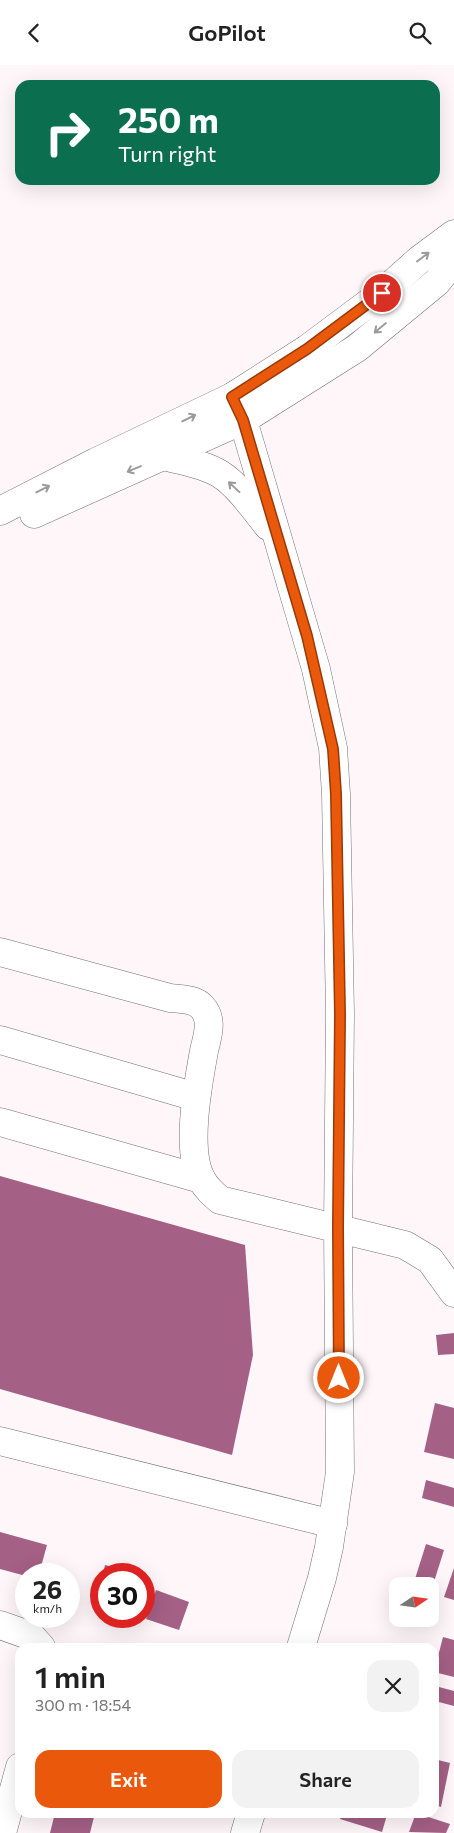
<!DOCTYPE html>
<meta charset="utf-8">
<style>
:root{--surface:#fff;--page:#f2f2f2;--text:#222;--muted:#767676;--accent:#ea580c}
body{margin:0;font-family:Commissioner,sans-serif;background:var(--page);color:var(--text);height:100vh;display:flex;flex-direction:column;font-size:19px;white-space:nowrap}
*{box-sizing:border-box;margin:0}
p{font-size:16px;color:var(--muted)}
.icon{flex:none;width:28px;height:28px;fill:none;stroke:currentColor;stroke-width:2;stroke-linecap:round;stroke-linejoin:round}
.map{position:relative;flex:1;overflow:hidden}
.details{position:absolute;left:15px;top:1578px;width:424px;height:175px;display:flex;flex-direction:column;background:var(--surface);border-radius:15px;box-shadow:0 5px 20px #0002}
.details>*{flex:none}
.top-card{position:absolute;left:15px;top:15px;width:425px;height:105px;border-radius:15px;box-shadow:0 5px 20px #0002;background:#0b6e4f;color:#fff;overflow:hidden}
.needle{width:32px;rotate:77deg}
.tools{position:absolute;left:389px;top:1512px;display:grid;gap:10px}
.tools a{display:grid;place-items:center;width:50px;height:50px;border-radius:10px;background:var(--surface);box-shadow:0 5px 20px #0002;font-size:25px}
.speed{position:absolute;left:15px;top:1498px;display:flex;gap:10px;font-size:25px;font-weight:700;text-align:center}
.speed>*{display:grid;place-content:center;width:65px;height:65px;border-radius:50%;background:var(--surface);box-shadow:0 5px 20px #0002;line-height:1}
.speed small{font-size:12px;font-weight:400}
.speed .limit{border:8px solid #d22;background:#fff;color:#111}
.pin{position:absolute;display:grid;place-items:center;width:42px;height:42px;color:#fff;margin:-21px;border:2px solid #fff;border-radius:50%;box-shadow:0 1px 5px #0007}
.me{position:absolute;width:55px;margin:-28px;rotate:0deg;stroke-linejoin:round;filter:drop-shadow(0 0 4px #0008)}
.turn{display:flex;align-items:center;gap:18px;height:105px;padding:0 20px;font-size:22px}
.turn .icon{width:65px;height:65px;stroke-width:2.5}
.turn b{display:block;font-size:35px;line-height:42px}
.round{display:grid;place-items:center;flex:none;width:52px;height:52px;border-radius:15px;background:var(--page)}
.headline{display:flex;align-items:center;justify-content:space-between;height:85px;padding:0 20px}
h1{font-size:30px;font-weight:600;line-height:38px}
.primary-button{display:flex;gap:10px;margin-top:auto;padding:10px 20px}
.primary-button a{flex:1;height:58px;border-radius:15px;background:var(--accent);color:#fff;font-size:20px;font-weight:600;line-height:58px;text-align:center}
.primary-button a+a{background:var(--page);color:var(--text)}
header{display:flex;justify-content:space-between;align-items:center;height:65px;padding:0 20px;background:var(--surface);font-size:22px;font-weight:600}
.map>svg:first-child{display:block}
.building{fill:#a46085}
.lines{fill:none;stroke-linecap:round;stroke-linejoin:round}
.minor-casing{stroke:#766f72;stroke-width:29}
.minor{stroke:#fff;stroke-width:28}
.oneway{stroke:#9c9b9c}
.route-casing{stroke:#983908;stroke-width:12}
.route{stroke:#ea580c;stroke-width:9}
</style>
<header><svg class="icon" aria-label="back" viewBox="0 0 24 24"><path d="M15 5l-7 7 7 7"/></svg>GoPilot<svg class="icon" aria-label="search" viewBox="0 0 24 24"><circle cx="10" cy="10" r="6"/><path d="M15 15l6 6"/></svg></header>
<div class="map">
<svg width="454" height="1768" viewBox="0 0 454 1768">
<rect width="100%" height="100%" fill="#fff6fa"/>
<g class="building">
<path d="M0,1111L245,1180L253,1290L232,1390L0,1324Z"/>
<path d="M454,1268V1289L438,1290L436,1270Z"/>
<path d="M435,1338L454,1343V1394L424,1387Z"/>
<path d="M426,1415L454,1423V1442L422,1433Z"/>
<path d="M0,1467L47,1480L39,1509H26V1511L0,1504Z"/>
<path d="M426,1479L444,1485L433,1520L415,1514Z"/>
<path d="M105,1500L137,1508V1509H103Z"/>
<path d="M454,1503V1535L444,1532Z"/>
<path d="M101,1516V1545L93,1543Z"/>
<path d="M156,1525L189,1537L179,1565L146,1554Z"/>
<path d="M443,1572L454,1575V1612L434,1607Z"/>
<path d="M439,1622L454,1626V1641L435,1636Z"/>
<path d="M434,1694L450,1698L441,1742L434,1740Z"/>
<path d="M55,1748H95L90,1768H50Z"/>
<path d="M342,1748H379L387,1750L382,1767L340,1754Z"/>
<path d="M416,1748L450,1759L446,1768L409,1767Z"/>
</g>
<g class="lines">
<defs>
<g id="minor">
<path d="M232,332L243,355L316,604L333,683L336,729L340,949L338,1163L340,1407L329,1482L322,1513L301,1582"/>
<path d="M164,391C182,396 204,399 220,409C238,420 255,445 268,461"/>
<path d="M0,446L96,397L232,332L307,284L382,228L419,195L454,169"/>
<path d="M34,449L243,355L357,283L437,217L454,195"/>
<path d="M0,887L170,933C180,934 195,934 202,942C214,955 207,972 204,986C198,1019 185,1086 202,1115C206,1123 213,1129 220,1135L405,1180L430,1195L454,1228"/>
<path d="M0,975L196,1032"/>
<path d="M0,1057L201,1114"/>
<path d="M0,1376L333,1459"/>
<path d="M0,1560L31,1571L41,1582"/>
<path d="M2,1768L20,1702"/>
<path d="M245,1768L251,1748"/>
</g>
</defs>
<use href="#minor" class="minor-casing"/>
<use href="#minor" class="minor"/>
</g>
<defs><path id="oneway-shaft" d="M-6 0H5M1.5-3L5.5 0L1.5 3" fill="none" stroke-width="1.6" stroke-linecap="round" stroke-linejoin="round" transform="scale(1.25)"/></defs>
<g class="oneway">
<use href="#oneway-shaft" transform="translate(423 192) rotate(-37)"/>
<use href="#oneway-shaft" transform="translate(380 263) rotate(140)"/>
<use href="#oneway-shaft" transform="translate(189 353) rotate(-26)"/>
<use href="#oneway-shaft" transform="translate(134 404) rotate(157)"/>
<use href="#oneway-shaft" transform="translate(234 422) rotate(-137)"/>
<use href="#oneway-shaft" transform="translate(43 424) rotate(-27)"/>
</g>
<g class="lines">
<defs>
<path id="route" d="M339,1313L338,1162L340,949L336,729L333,684L307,571L243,355L232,332L307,284L382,228"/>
</defs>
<use href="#route" class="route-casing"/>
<use href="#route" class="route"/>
</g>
</svg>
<div class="tools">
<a><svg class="needle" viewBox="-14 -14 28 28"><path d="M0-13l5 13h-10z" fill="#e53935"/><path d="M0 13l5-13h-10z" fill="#767676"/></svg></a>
</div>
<div class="speed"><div>26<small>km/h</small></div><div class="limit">30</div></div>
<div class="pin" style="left:382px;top:228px;background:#d93025"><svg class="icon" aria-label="arrive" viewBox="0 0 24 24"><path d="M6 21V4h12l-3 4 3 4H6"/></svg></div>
<svg class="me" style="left:339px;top:1313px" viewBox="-20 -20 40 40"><circle r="17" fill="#ea580c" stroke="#fff" stroke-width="3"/><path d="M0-11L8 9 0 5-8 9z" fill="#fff"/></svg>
<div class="top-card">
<div class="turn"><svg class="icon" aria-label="right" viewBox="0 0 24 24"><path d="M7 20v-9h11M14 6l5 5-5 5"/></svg><div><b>250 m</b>Turn right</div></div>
</div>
<section class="details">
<div class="headline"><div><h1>1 min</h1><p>300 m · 18:54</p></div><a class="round"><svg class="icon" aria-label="close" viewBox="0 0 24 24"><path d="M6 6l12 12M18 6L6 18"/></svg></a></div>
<div class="primary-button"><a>Exit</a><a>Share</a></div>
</section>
</div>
